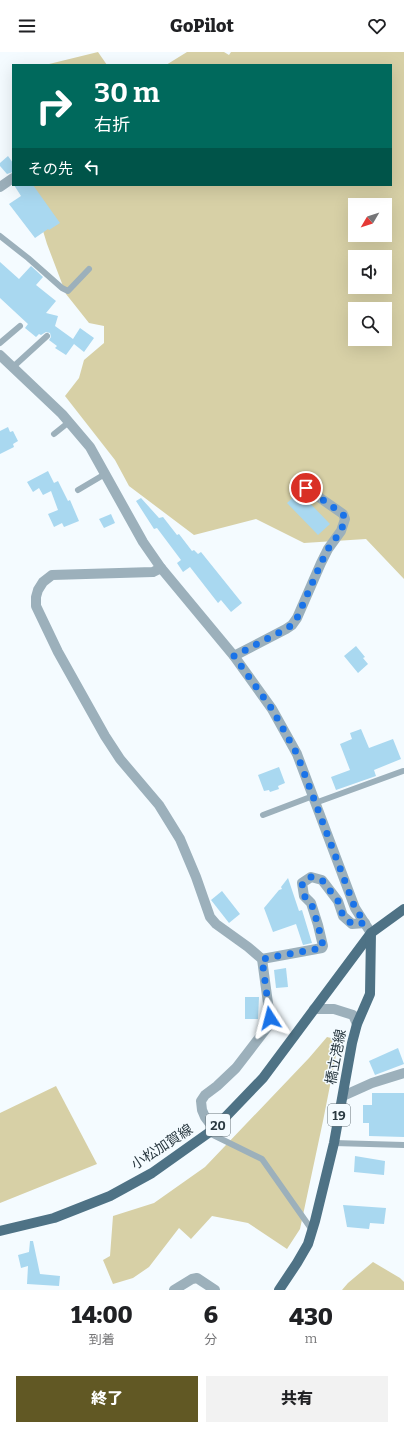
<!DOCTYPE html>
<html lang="ja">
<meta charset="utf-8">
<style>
:root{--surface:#fff;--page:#f2f2f2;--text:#202124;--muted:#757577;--accent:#615824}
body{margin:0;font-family:Bitter,"Noto Sans JP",serif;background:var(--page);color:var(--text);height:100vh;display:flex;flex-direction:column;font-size:15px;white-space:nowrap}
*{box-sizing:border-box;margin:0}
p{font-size:13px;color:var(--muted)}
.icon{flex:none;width:22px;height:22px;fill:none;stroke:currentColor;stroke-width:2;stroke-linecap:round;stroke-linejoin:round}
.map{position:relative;height:1238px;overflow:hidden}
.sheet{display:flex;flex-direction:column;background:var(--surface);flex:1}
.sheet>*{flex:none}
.hud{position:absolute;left:12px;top:12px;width:380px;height:122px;border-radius:0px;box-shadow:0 4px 16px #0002;background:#00695c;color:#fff;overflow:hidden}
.needle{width:26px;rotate:231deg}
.buttons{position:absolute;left:348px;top:146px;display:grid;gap:8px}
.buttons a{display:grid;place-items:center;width:44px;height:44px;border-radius:0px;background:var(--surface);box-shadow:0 4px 16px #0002;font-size:20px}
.pin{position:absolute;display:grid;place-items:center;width:34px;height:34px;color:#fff;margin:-17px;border:2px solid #fff;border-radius:50%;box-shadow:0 1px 4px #0007}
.me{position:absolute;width:44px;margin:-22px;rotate:351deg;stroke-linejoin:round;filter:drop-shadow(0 0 3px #0008)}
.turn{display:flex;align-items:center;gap:14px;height:84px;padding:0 16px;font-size:18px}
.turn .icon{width:52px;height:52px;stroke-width:2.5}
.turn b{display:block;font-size:28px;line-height:34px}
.then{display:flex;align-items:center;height:38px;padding:0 16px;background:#0003;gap:8px;font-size:15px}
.eta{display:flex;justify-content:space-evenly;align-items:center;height:68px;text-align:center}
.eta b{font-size:24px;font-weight:800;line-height:28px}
.button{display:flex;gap:8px;margin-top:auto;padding:8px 16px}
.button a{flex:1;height:46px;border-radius:0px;background:var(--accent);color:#fff;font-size:16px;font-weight:800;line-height:46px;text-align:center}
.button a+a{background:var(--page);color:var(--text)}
header{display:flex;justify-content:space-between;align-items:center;height:52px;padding:0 16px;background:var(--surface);font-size:18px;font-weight:800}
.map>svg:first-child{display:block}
.green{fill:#d7d0a6;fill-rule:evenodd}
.building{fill:#a9d8f0}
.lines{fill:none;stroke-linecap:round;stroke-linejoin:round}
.service{stroke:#9cb0bb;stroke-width:6}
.minor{stroke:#9cb0bb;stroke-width:10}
.tertiary{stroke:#9cb0bb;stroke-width:10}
.primary{stroke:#4e7285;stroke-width:10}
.route{stroke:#1a73e8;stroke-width:7;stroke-dasharray:0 12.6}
.labels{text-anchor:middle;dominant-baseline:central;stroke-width:3;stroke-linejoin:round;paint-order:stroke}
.shield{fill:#f4fbff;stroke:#667279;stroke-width:1}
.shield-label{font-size:13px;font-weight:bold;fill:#293840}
.street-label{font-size:14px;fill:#293840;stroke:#f4fbff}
</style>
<header><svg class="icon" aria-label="menu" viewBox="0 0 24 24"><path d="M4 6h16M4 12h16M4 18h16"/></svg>GoPilot<svg class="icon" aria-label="heart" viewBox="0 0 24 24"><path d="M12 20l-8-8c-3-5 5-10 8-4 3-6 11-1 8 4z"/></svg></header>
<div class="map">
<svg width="404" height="1238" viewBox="0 0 404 1238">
<rect width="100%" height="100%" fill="#f4fbff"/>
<g class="green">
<path d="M98,0L107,13H45Z"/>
<path d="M187,0H224L229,3L231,0H404V527L366,487L304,491L256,467L194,483L129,434L115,408L65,344L79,326L84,308L104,291V274L89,271L66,242L47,192L29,133H391V13H166ZM355,153H385V183H355ZM355,205H385V235H355ZM355,257H385V287H355Z"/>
<path d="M327,985L339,988L323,1069L300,1177L287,1197L248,1171L212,1164L191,1187L179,1176L149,1215L133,1226L113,1232L103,1208L110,1204L113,1164L154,1151L205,1115L309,1006Z"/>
<path d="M56,1034L97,1112L0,1151V1061Z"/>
<path d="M373,1210L400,1226L404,1230V1238H342L348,1231Z"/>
</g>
<g class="building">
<path d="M8,104L13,111V120L7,122L0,114V111Z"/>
<path d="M14,133H33L60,171L49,178L48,177L35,186L9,152L21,144Z"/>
<path d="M0,210L19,227L31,214L43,225L36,233L56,249L46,261L58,264L55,274L73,287L80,276L94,286L84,300L74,292L66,303L55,296L57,294L49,288L51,285L50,281L46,280L41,283L39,282L36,285L25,276L28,272L0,246Z"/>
<path d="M8,375L10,380L13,379L18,389L13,392L14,395L0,402V379Z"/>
<path d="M48,419L54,431L58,429L68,449L70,448L79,469L64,475L62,471L54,475L48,462L58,458L51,439L43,443L39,436L33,440L27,430Z"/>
<path d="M299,440L330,472L318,483L287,451Z"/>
<path d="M141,446L159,466L163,465L177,483L179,482L192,499L194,498L198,502L201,500L242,551L231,560L221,548L218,551L190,515L183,520L177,511L181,508L157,476L154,477L136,449Z"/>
<path d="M111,462L115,471L104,476L99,467Z"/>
<path d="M356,594L365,605L363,606L368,612L358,621L344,604Z"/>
<path d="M361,677L369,696L393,687L401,707L374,718L376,724L336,738L331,725L350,718L340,692L352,687L350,681Z"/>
<path d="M279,715L285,731L278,734L279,737L270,740L269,738L264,739L258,723Z"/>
<path d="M288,826L299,859L302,858L312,891L303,893L296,872L273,880L264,856L279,838L282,837L281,835Z"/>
<path d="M222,839L240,862L229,871L211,848Z"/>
<path d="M286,916L288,935L276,936L274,918Z"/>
<path d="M245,945H259L258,967H245Z"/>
<path d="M398,996L404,1012L375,1023L369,1009Z"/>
<path d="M372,1041H404V1085L369,1084V1071H363V1053H372Z"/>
<path d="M355,1104L385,1109L384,1123L354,1120Z"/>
<path d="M343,1153L386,1156L384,1172L370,1171L369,1177L347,1175Z"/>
<path d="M30,1189H33L40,1222L60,1224L59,1234L27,1232L28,1214L21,1216L18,1203L29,1200Z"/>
</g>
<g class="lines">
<g class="service">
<path d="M0,184L28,206L62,236L68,239L89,217"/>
<path d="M0,291L20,274"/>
<path d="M13,315L47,284"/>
<path d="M54,382L69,370"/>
<path d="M78,438L105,422"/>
<path d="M315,751L403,719"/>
<path d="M263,763L313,744"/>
<path d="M209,1081L262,1107L312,1178"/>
<path d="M334,1091L404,1093"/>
</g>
<g class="minor">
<path d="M0,135L13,126"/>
<path d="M161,516L153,520L52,523L43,530L38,538L36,545V554L58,600L105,684L120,707L159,753L180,787L196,825L210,865L216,872L248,895L262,907L270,966L269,973L236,1016L217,1034L205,1043L201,1049L202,1058L205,1065L214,1077"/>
<path d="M234,604L286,577L292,573L297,566L321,511L328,497L341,479L345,467L343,462L306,436"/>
<path d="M262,907L322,896L323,894L318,873L311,851L304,844L302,831L311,825L322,828L338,849L343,864L352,872L365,871"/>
<path d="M314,957H334L353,963L357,972"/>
<path d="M343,1044L372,1031L404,1021"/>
<path d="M174,1238L192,1227L197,1226L215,1238"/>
</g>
<path class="tertiary" d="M0,303L62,362L90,395L143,490L161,516L234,604L272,657L297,702L355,856L371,881"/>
<g class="primary">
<path d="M0,1179L54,1166L110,1144L152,1121L214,1077L263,1026L371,881L404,857"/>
<path d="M279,1238L297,1211L308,1192L315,1169L334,1091L352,991L357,972L370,942L371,881"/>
</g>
</g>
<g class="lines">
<path class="route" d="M270,966L262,907L322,896L323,894L318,873L311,850L304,844L302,831L311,825L322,828L338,849L343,864L352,872L365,871L355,856L297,702L272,657L234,604L286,577L292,573L297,566L321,511L328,497L341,479L345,467L343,462L306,436"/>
</g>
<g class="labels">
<g class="shield">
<rect x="328" y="1052" width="22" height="22" rx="3"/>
<rect x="206" y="1062" width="24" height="22" rx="3"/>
</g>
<g class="shield-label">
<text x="339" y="1063">19</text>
<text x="218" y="1073">20</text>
</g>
<g class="street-label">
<text transform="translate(336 1005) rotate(-79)">橋立港線</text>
<text transform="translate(162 1095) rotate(-33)">小松加賀線</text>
</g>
</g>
</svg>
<div class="buttons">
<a><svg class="needle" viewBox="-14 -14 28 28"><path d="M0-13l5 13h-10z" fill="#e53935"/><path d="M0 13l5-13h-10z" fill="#757577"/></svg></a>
<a><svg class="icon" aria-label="sound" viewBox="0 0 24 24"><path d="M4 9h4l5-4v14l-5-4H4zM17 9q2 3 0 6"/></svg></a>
<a><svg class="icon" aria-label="search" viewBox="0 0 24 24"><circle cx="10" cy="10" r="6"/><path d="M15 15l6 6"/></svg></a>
</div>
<div class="pin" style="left:306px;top:436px;background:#d93025"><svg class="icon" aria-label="arrive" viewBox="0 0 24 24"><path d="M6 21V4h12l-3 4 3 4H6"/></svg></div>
<svg class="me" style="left:270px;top:966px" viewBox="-20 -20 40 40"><path d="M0-17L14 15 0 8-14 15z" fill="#1a73e8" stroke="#fff" stroke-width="4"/></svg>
<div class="hud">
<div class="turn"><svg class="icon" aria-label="right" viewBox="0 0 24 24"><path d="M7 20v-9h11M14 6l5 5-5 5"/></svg><div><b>30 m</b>右折</div></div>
<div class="then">その先<svg class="icon" aria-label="left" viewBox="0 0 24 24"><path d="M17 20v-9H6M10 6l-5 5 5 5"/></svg></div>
</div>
</div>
<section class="sheet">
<div class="eta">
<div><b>14:00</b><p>到着</p></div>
<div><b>6</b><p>分</p></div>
<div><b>430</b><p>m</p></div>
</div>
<div class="button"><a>終了</a><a>共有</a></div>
</section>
